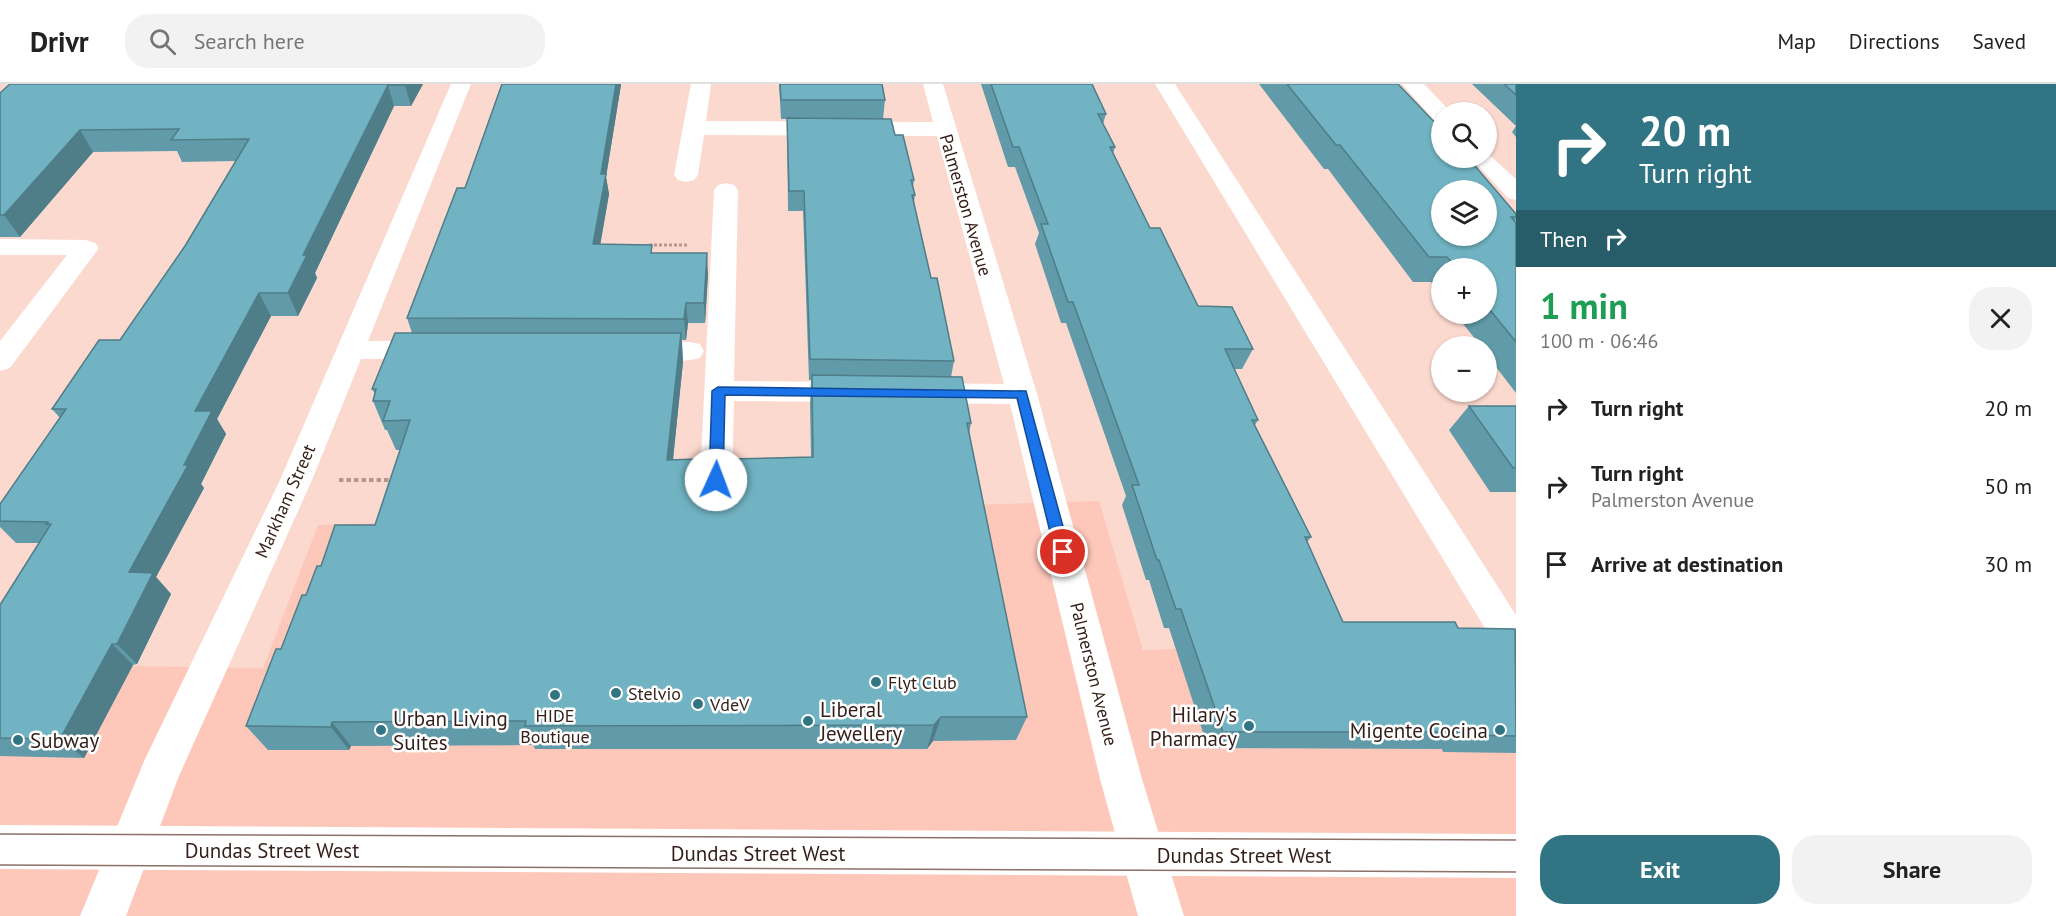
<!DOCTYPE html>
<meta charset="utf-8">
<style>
:root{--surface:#fff;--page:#f2f2f2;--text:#222;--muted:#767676;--line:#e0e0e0;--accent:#317584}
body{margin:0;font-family:"PT Sans",sans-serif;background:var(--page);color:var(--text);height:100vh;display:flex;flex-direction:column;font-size:22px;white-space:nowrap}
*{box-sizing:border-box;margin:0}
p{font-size:20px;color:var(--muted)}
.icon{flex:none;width:33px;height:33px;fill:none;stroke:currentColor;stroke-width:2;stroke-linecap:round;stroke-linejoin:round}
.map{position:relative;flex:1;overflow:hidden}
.panel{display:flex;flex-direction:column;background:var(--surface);width:540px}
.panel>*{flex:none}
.banner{background:#317584;color:#fff;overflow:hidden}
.fabs{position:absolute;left:1431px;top:18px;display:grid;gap:12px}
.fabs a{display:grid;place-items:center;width:66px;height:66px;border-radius:50%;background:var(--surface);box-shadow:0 2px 4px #0004;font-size:30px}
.pin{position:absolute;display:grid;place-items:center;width:51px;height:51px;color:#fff;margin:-26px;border:3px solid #fff;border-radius:50%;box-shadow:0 2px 6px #0007}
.me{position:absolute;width:66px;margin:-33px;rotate:2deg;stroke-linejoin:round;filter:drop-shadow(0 0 4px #0008)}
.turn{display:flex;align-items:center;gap:21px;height:126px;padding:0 24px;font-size:27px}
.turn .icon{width:78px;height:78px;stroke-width:2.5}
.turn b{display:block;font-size:42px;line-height:51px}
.then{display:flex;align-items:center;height:57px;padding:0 24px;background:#0003;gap:12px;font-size:22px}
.round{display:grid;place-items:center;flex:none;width:63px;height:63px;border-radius:24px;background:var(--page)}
.head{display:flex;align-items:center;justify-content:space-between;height:102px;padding:0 24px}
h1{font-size:36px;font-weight:700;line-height:45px;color:#1e9e55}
.button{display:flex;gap:12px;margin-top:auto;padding:12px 24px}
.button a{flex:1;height:69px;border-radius:24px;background:var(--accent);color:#fff;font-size:24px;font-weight:700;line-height:69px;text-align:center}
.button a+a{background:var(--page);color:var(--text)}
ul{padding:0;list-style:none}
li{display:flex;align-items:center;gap:18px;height:78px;padding:0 24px}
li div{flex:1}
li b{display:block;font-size:22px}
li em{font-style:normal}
header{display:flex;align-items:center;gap:36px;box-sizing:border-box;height:84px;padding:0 30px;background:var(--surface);border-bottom:2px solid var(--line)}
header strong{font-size:28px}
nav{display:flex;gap:33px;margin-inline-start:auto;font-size:21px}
.search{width:420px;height:54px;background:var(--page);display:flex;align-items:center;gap:15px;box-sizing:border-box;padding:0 21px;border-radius:24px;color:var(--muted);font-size:22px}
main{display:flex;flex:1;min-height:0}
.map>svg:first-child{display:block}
.built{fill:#fdc8ba}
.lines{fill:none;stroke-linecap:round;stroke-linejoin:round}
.path-far1{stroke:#b5978e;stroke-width:3;stroke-dasharray:3 2;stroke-linecap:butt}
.path{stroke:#b5978e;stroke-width:4;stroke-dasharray:4.5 3;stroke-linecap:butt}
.minor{fill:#fff;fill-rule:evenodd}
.major{fill:#fff;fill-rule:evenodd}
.tram{stroke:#8c7169;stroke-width:1.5}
.wall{fill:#619aa8}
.shaded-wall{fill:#4f7d88}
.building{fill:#71b3c3;stroke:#4f7d88;stroke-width:1.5;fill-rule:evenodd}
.route{fill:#1a73e8;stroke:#114b97;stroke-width:1.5}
.poi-dot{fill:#317584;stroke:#fff;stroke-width:2}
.labels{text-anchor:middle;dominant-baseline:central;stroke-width:5;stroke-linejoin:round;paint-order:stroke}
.street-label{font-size:18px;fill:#341e19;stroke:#fff}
.poi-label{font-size:18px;fill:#341e19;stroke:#fff;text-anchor:start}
.near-poi-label{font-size:21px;fill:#341e19;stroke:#fff;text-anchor:start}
.near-street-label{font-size:21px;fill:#341e19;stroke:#fff}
</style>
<header>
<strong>Drivr</strong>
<div class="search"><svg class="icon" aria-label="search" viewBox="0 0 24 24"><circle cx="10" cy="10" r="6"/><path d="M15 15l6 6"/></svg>Search here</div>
<nav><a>Map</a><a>Directions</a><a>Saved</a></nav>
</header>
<main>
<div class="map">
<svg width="1516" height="832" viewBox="0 0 1516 832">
<rect width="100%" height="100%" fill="#fcd9cf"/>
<path class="built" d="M1099,417L1143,566L1516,554V832H0V580L263,584L318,441Z"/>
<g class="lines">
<path class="path-far1" d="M649,161H687"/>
<path class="path" d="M339,396H394"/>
<g class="minor">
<path d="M451,0H471L368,257H433L443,259L447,266L443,273L433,275H361L312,396L179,692L126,832H80L145,675L280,396Z"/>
<path d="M691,0H711L706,37L933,38L923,0H943L1037,310L1142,695L1184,832H1138L1100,695L1010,320L921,319L910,316L906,309L910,302L921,299L1004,300L937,52L704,51L698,91L694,96L686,98L678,96L674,91Z"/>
<path d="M1155,0H1175L1516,531V579L1503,574Z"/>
<path d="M1402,0H1424L1451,28H1442V37L1434,36Z"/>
<path d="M1486,68L1516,95V116L1508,114L1471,74H1486Z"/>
<path d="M726,99L734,101L738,106L734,297L855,298L866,301L870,308L866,315L855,318L734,317L732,396L727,405L716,408L705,405L700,396L714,106L718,101Z"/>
<path d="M0,155L86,156L95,159L99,164L10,284L0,287V257L67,171H0Z"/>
<path d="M638,258H690L700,260L704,267L700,274C679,279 649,279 628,274L624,267L628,260Z"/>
</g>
<path class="major" d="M0,741L1516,750V794L0,785Z"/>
<g class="tram">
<path d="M0,750L1516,756"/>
<path d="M0,781L1516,788"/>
</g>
</g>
<g class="wall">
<path d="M423,0L411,22H394L315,189L317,194L298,232H271L217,335L226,350L201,400L204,404L156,493L171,510L137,580L133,581L84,674L0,672V521L39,459H16L0,443V420L60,334L52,325L120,256L185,162L236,77L182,78L177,67L93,68L20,153H0V9Z"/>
<path d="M502,0H621L606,93L609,110L600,160L652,169L708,190L705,239H688L686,256H682L683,278L673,376L702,379L714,382L811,373L810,320L811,296H809L803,127H788L787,35H781L779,0H882L885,16L883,35L895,51L914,96L913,103L915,111L914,118L931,194L954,277L951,293L971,339L969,349L1027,633L1016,656L933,657L927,665H535L533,661L351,662L349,666H268L246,642L281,565L321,482L375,441L400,366H396L387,346H385L373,317L375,310L372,305L412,249L407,234L465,104Z"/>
<path d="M981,0H1092L1106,30L1103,40L1115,63L1113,70L1150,144L1198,222L1253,265L1242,285H1234L1258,336L1255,341L1311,453L1307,458L1343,538L1458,544L1516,546V669L1443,668L1442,665L1208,664L1169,544H1164L1149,496H1146L1122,421L1126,412L1066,239H1061L1035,160L1039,149L1015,83H1008Z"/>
<path d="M1259,0H1398L1516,130V136L1515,137L1516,139V309L1486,270V262H1481L1455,230H1486V184H1442V212L1431,198H1413L1328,85H1324Z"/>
<path d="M1472,0H1516V53L1512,48L1516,42Z"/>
<path d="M1469,322H1516V408H1490L1449,346Z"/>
</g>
<g class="shaded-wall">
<path d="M406,0H423L411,22L405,1Z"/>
<path d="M616,0H621V1L606,93L609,110L597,180L593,160L601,90Z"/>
<path d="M388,1L394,22L315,189L317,194L298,232L288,209L303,171Z"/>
<path d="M80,46L93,68L20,153L4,131Z"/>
<path d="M707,169L708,190L705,239L704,219Z"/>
<path d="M259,209L271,232L217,335L226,350L201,400L204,404L156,493L171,510L137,580L117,560L129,488L184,381L195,327Z"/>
<path d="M686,219L688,239L686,256L684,235Z"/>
<path d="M681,249L683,278L670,404L667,376Z"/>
<path d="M112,560L133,581L84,674L60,655Z"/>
<path d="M941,633L933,657L927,665L934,641Z"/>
<path d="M332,638L351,662L349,666L331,643Z"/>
</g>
<g class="building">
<path d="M10,0H406L405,1H388L303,171H307L288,209H259L195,327H212L184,381H188L129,488L153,489L117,560H112L60,655L0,654V521L51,440H46L48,438L0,437V420L66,325H52L99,256H120L185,162L249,55L171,56L179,45L80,46L4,131H0V9Z"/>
<path d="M502,0H616L601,90H606L593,160L652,161L651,169H707L704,219H686L684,235L407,234L457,104H465Z"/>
<path d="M780,0H882L885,16H781Z"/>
<path d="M991,0H1092L1106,30H1098L1115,63H1110L1150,144H1160L1198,222L1232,223L1253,265H1225L1258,336H1252L1311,453H1305L1343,538H1455L1458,544L1515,545L1516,652L1465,651L1463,648H1223L1181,525H1176L1159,476H1157L1132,401H1139L1073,218H1068L1041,140H1048L1019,63H1013Z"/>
<path d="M1287,0H1398L1442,46V74H1468L1470,76L1516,130V133H1511L1516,139V258L1486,221V184H1457L1447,173H1429L1340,61H1336ZM1442,106H1486V152H1442Z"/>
<path d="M1504,0H1516V11Z"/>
<path d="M787,34L891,35L895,51H903L914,96H911L915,111H912L931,194H937L954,277L810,275L804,107H789Z"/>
<path d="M395,249H681L667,376L699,375L702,379L714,382L726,379L730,375L813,373L812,291L962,293L971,339H967L1027,633H941L934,641L525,642L526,637L332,638L331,643L246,642L276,565H281L302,511H306L317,482H321L335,441H375L410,336L383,337L390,317H373L376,305H372Z"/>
<path d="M1469,322H1516V384H1513Z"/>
</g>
<path class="route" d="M718,303L1026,307L1070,468L1068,473H1058L1055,468L1017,314L725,311L723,396L716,401L709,396L712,307Z"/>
<g class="poi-dot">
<circle cx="876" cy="598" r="6"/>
<circle cx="616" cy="609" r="6"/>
<circle cx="555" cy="611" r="6"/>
<circle cx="698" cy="620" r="6"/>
<circle cx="808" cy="637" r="6"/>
<circle cx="1249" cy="642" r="6"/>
<circle cx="381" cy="646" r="6"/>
<circle cx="1500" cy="646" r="6"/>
<circle cx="18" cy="656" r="6"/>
</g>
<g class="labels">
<g class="street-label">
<text transform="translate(966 121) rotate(74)">Palmerston Avenue</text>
<text transform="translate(285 417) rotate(-66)">Markham Street</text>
<text transform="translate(1094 590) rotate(76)">Palmerston Avenue</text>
</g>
<g class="poi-label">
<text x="888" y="598">Flyt Club</text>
<text x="628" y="609">Stelvio</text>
<text x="710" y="620">VdeV</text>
<text x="555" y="631" text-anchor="middle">HIDE<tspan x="555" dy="21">Boutique</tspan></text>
</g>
<g class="near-poi-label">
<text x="820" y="625">Liberal<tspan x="820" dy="24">Jewellery</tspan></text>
<text x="1237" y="630" text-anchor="end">Hilary's<tspan x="1237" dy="24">Pharmacy</tspan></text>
<text x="393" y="634">Urban Living<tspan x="393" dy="24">Suites</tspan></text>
<text x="1488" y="646" text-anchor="end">Migente Cocina</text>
<text x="30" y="656">Subway</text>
</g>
<g class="near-street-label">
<text x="272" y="766">Dundas Street West</text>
<text x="758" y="769">Dundas Street West</text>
<text x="1244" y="771">Dundas Street West</text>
</g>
</g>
</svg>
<div class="fabs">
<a><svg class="icon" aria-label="search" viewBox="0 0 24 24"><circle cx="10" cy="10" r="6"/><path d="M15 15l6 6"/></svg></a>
<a><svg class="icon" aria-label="layers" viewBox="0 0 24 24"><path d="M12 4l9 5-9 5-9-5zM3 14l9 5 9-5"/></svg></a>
<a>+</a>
<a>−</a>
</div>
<div class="pin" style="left:1063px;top:468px;background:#d93025"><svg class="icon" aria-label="arrive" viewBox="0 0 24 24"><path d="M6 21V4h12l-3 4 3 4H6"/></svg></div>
<svg class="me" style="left:716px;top:396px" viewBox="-20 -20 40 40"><circle r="19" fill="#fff"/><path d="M0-13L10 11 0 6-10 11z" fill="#1a73e8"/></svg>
</div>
<section class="panel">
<div class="banner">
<div class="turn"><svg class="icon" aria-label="right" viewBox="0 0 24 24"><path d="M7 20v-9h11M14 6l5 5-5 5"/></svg><div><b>20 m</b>Turn right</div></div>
<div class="then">Then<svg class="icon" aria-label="right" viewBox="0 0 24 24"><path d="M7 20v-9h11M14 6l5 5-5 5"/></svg></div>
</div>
<div class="head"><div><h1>1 min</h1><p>100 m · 06:46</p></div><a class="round"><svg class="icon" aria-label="close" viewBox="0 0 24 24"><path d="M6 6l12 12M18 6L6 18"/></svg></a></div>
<ul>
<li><svg class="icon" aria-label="right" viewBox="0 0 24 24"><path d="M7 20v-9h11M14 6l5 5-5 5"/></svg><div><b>Turn right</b></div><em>20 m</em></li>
<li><svg class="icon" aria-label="right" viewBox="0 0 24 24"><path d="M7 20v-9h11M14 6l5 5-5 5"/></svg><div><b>Turn right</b><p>Palmerston Avenue</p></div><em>50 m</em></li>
<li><svg class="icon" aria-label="arrive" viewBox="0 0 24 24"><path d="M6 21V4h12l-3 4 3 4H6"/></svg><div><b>Arrive at destination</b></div><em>30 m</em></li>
</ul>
<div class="button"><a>Exit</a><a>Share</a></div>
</section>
</main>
